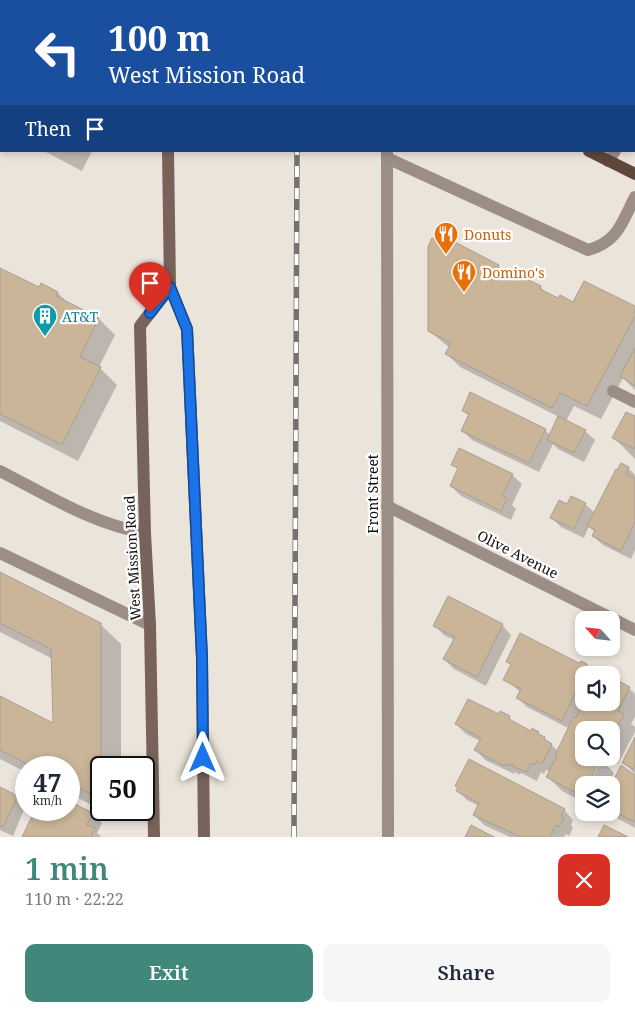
<!DOCTYPE html>
<meta charset="utf-8">
<style>
:root{--surface:#fff;--page:#f6f6f7;--text:#1f2937;--muted:#747a83;--accent:#42877c}
body{margin:0;font-family:"Noto Serif",serif;background:var(--page);color:var(--text);height:100vh;display:flex;flex-direction:column;font-size:19px;white-space:nowrap}
*{box-sizing:border-box;margin:0}
p{font-size:16px;color:var(--muted)}
.icon{flex:none;width:28px;height:28px;fill:none;stroke:currentColor;stroke-width:2;stroke-linecap:round;stroke-linejoin:round}
.map{position:relative;height:837px;overflow:hidden}
.side{display:flex;flex-direction:column;background:var(--surface);flex:1}
.side>*{flex:none}
.banner{position:absolute;left:0px;top:0px;width:635px;height:152px;box-shadow:0 2px 8px #0003;background:#1a4fa0;color:#fff;overflow:hidden}
.needle{width:32px;rotate:297deg}
.controls{position:absolute;left:575px;top:611px;display:grid;gap:10px}
.controls a{display:grid;place-items:center;width:45px;height:45px;border-radius:10px;background:var(--surface);box-shadow:0 2px 8px #0003;font-size:25px}
.speed{position:absolute;left:15px;top:756px;display:flex;gap:10px;font-size:25px;font-weight:700;text-align:center}
.speed>*{display:grid;place-content:center;width:65px;height:65px;border-radius:50%;background:var(--surface);box-shadow:0 2px 8px #0003;line-height:1}
.speed small{font-size:12px;font-weight:400}
.speed .limit{border:2px solid #111;border-radius:8px;background:#fff;color:#111}
.pin{position:absolute;display:grid;place-items:center;width:42px;height:42px;color:#fff;margin:-51px -21px;border-radius:50% 50% 50% 0;rotate:-45deg;box-shadow:0 0 5px #0007}
.pin .icon{rotate:45deg}
.me{position:absolute;width:55px;margin:-28px;rotate:0deg;stroke-linejoin:round;filter:drop-shadow(0 0 4px #0008)}
.turn{display:flex;align-items:center;gap:18px;height:105px;padding:0 25px;font-size:22px}
.turn .icon{width:65px;height:65px;stroke-width:2.5}
.turn b{display:block;font-size:35px;line-height:42px}
.then{display:flex;align-items:center;height:48px;padding:0 25px;background:#0003;gap:10px;font-size:19px}
.round{display:grid;place-items:center;flex:none;width:52px;height:52px;border-radius:10px;background:var(--page)}
.summary{display:flex;align-items:center;justify-content:space-between;height:85px;padding:0 25px}
h1{font-size:30px;font-weight:600;line-height:38px;color:var(--accent)}
.action{display:flex;gap:10px;margin-top:auto;padding:10px 25px}
.action a{flex:1;height:58px;border-radius:10px;background:var(--accent);color:#fff;font-size:20px;font-weight:600;line-height:58px;text-align:center}
.action a+a{background:var(--page);color:var(--text)}
.map>svg:first-child{display:block}
.shadow{fill:#0003}
.building{fill:#cab599;stroke:#a59f96}
.lines{fill:none;stroke-linecap:round;stroke-linejoin:round}
.lane{stroke:#9c8d87;stroke-width:12}
.street{stroke:#9c8d87;stroke-width:12}
.secondary{stroke:#78635a;stroke-width:12}
.primary{stroke:#5f463b;stroke-width:12}
.rail-casing{stroke:#75716b;stroke-width:5.5}
.rail{stroke:#fff;stroke-width:4;stroke-dasharray:11;stroke-linecap:butt}
.route-casing{stroke:#114b97;stroke-width:12}
.route{stroke:#1a73e8;stroke-width:9}
.labels{text-anchor:middle;dominant-baseline:central;stroke-width:4.5;stroke-linejoin:round;paint-order:stroke}
.food-label{font-size:14px;fill:#c56008;stroke:#fff;text-anchor:start}
.culture-label{font-size:14px;fill:#0d838f;stroke:#fff;text-anchor:start}
.street-label{font-size:14px;fill:#0f0d0a;stroke:#fff}
</style>
<div class="map">
<svg width="635" height="837" viewBox="0 0 635 837">
<rect width="100%" height="100%" fill="#ebe4db"/>
<g class="shadow">
<path d="M0,0L1,1V45H0Z"/>
<path d="M6,0H64L6,1Z"/>
<path d="M501,0H609L610,1H502Z"/>
<path d="M634,14L635,15V85L634,84Z"/>
<path d="M0,47H1V89L0,88Z"/>
<path d="M0,94H1V114L0,113Z"/>
<path d="M44,151H92L82,171Z"/>
<path d="M447,247L498,266L505,273L540,287L548,295L573,303L635,308V390L623,378L601,419L574,406L566,421L585,431L595,440L584,462L558,449L553,444L539,472L472,440L462,430L469,416L463,410L545,430L550,435L559,417L460,367L447,354L450,348L429,331Z"/>
<path d="M0,270L39,289L58,293L69,304L99,319L115,335L99,367L117,385L78,461L0,421Z"/>
<path d="M635,418V459L614,438Z"/>
<path d="M453,464L512,475L522,484L512,505L516,509L511,520L461,496L451,486L459,470Z"/>
<path d="M628,468L635,475V550L631,559L603,545L593,536L595,532L589,526L584,538L561,527L552,518L568,505L585,504L595,513Z"/>
<path d="M0,574L100,624L121,644V768H101V810L69,793V768H26V772L0,759V697L54,725L53,659L0,632Z"/>
<path d="M502,625L511,635L486,686L454,669L444,659L454,640L444,635L435,626Z"/>
<path d="M508,661L586,665L596,675H589L591,672H588L584,675V702H611L629,688L635,694V717L631,724L635,727V732L618,764L614,762L613,764L604,758H611V730H584V758H600L614,773L608,785H589L600,763H598L586,785H584L579,800L562,791L548,777L551,772L546,770L544,774L541,772L537,781L521,773L520,775L515,772L514,774L485,760L476,750L480,741L466,734L456,724L500,716L501,713L518,725L531,732L538,733L558,751L570,729L527,707L518,698L520,692L505,679L511,665Z"/>
<path d="M635,740V774L624,763Z"/>
<path d="M635,776V828L617,818L611,812V788Z"/>
<path d="M0,788L17,797L26,805L13,836L0,830Z"/>
<path d="M458,791L564,810L573,820L571,825L573,828L569,836L566,834L564,837H510L484,825L474,815L479,806L467,800Z"/>
<path d="M69,803L93,814L102,823L97,833L102,837H23L36,810H69Z"/>
<path d="M102,810H121V816L109,810L108,813Z"/>
</g>
<g class="building">
<path d="M543,0H608L542,1Z"/>
<path d="M634,13L635,14V82H634Z"/>
<path d="M432,238L446,245L449,239L499,265L497,268L515,276L517,274L541,286L540,289L558,298L560,295L573,302L584,281L635,306V316L587,406L560,393L552,408L445,354L451,343L428,331V247Z"/>
<path d="M0,268L39,287L41,283L58,292L56,296L99,318L80,357L101,367L62,445L0,414Z"/>
<path d="M635,348V386L620,376Z"/>
<path d="M470,392L546,429L529,463L461,431L469,414L462,411Z"/>
<path d="M626,412L635,416V449L612,438Z"/>
<path d="M558,416L586,430L574,453L547,440Z"/>
<path d="M459,448L513,474L502,496L507,498L501,511L450,486L458,468L451,465Z"/>
<path d="M621,463L629,467L626,474L635,479V522L621,551L592,536L595,530L587,526L616,469L617,470Z"/>
<path d="M571,496L586,503L574,529L550,518L559,500L567,504Z"/>
<path d="M0,572L101,623V798L69,784V768H35L0,750V696L53,723L51,649L0,623Z"/>
<path d="M448,596L503,624L477,677L443,659L455,637L433,626Z"/>
<path d="M520,633L579,663L581,661L587,664V670L590,671L588,675H584L562,721L516,698L521,689L503,680L511,664L506,662Z"/>
<path d="M611,677L630,687L618,711L624,714L611,738V730H584V758H601L588,785H584L582,796L546,777L557,756L555,755L574,716L576,718L584,702H611Z"/>
<path d="M468,699L499,714L500,711L510,716L509,719L531,731L532,728L539,732L538,734L545,737L544,739L552,744L542,764L537,761L535,765L531,763L527,772L513,767L514,765L511,764L510,766L505,764L504,766L474,750L481,738L455,724Z"/>
<path d="M635,737V767L633,769L622,763Z"/>
<path d="M469,759L565,809L561,816L564,818L559,827L556,825L550,837H521L473,815L479,803L456,791L458,788L455,786Z"/>
<path d="M621,765L635,775V822L611,810V785Z"/>
<path d="M0,787L18,796L3,827L0,826Z"/>
<path d="M69,801L93,813L87,825L95,828L91,837H22L35,810H69Z"/>
<path d="M471,825L494,837H465Z"/>
<path d="M604,825L628,837H598Z"/>
</g>
<g class="lines">
<g class="lane">
<path d="M83,1V0"/>
<path d="M536,1L537,0"/>
<path d="M634,124L635,122"/>
<path d="M387,158L588,250C618,242 622,222 635,197"/>
<path d="M608,161L615,151"/>
<path d="M613,391L635,402"/>
<path d="M0,471C47,495 93,524 145,533"/>
<path d="M0,553L150,625"/>
</g>
<g class="street">
<path d="M382,0V1"/>
<path d="M387,151L388,837"/>
<path d="M387,506L635,630"/>
</g>
<g class="secondary">
<path d="M166,0V1"/>
<path d="M168,151L170,287L187,329L202,658L204,837"/>
<path d="M154,837L150,625L145,533L140,326L170,287"/>
</g>
<g class="primary">
<path d="M288,0L291,1"/>
<path d="M589,151L635,174"/>
</g>
<defs>
<g id="rail">
<path d="M297,0V1"/>
<path d="M294,837L297,151"/>
</g>
</defs>
<use href="#rail" class="rail-casing"/>
<use href="#rail" class="rail"/>
</g>
<g class="lines">
<defs>
<path id="route" d="M150,313L170,287L187,329L202,658L203,758"/>
</defs>
<use href="#route" class="route-casing"/>
<use href="#route" class="route"/>
</g>
<defs>
<symbol id="restaurant-pin" viewBox="-11 -11 22 30"><path d="M0 17L-7.5 6A9.5 9.5 0 1 1 7.5 6Z" fill="#e8710a" stroke="#fff"/><path d="M-5-6h1v4h1v-4h1v4h1v-4h1v5L-1.5 .5V6h-2V.5L-5-1ZM5-6V6H3V1.5H1.5Q1.5-4 5-6Z" fill="#fff"/></symbol>
<symbol id="building-pin" viewBox="-11 -11 22 30"><path d="M0 17L-7.5 6A9.5 9.5 0 1 1 7.5 6Z" fill="#0f9aa8" stroke="#fff"/><path d="M-4-6H4V6H1V3H-1V6H-4ZM-2.5-4.3h1.7v1.8h-1.7ZM.8-4.3h1.7v1.8H.8ZM-2.5-1h1.7V.8h-1.7ZM.8-1h1.7V.8H.8Z" fill="#fff"/></symbol>
</defs>
<g fill-rule="evenodd">
<use href="#restaurant-pin" x="432" y="220" width="28" height="38"/>
<use href="#restaurant-pin" x="450" y="258" width="28" height="38"/>
<use href="#building-pin" x="31" y="302" width="28" height="38"/>
</g>
<g class="labels">
<g class="food-label">
<text x="464" y="234">Donuts</text>
<text x="482" y="272">Domino's</text>
</g>
<g class="culture-label">
<text x="62" y="316">AT&amp;T</text>
</g>
<g class="street-label">
<text transform="translate(372 494) rotate(-90)">Front Street</text>
<text transform="translate(518 554) rotate(27)">Olive Avenue</text>
<text transform="translate(132 558) rotate(-93)">West Mission Road</text>
</g>
</g>
</svg>
<div class="controls">
<a><svg class="needle" viewBox="-14 -14 28 28"><path d="M0-13l5 13h-10z" fill="#e53935"/><path d="M0 13l5-13h-10z" fill="#747a83"/></svg></a>
<a><svg class="icon" aria-label="sound" viewBox="0 0 24 24"><path d="M4 9h4l5-4v14l-5-4H4zM17 9q2 3 0 6"/></svg></a>
<a><svg class="icon" aria-label="search" viewBox="0 0 24 24"><circle cx="10" cy="10" r="6"/><path d="M15 15l6 6"/></svg></a>
<a><svg class="icon" aria-label="layers" viewBox="0 0 24 24"><path d="M12 4l9 5-9 5-9-5zM3 14l9 5 9-5"/></svg></a>
</div>
<div class="speed"><div>47<small>km/h</small></div><div class="limit">50</div></div>
<div class="pin" style="left:150px;top:313px;background:#d93025"><svg class="icon" aria-label="arrive" viewBox="0 0 24 24"><path d="M6 21V4h12l-3 4 3 4H6"/></svg></div>
<svg class="me" style="left:203px;top:758px" viewBox="-20 -20 40 40"><path d="M0-17L14 15 0 8-14 15z" fill="#1a73e8" stroke="#fff" stroke-width="4"/></svg>
<div class="banner">
<div class="turn"><svg class="icon" aria-label="left" viewBox="0 0 24 24"><path d="M17 20v-9H6M10 6l-5 5 5 5"/></svg><div><b>100 m</b>West Mission Road</div></div>
<div class="then">Then<svg class="icon" aria-label="arrive" viewBox="0 0 24 24"><path d="M6 21V4h12l-3 4 3 4H6"/></svg></div>
</div>
</div>
<section class="side">
<div class="summary"><div><h1>1 min</h1><p>110 m · 22:22</p></div><a class="round" style="background:#d93025;color:#fff"><svg class="icon" aria-label="close" viewBox="0 0 24 24"><path d="M6 6l12 12M18 6L6 18"/></svg></a></div>
<div class="action"><a>Exit</a><a>Share</a></div>
</section>
